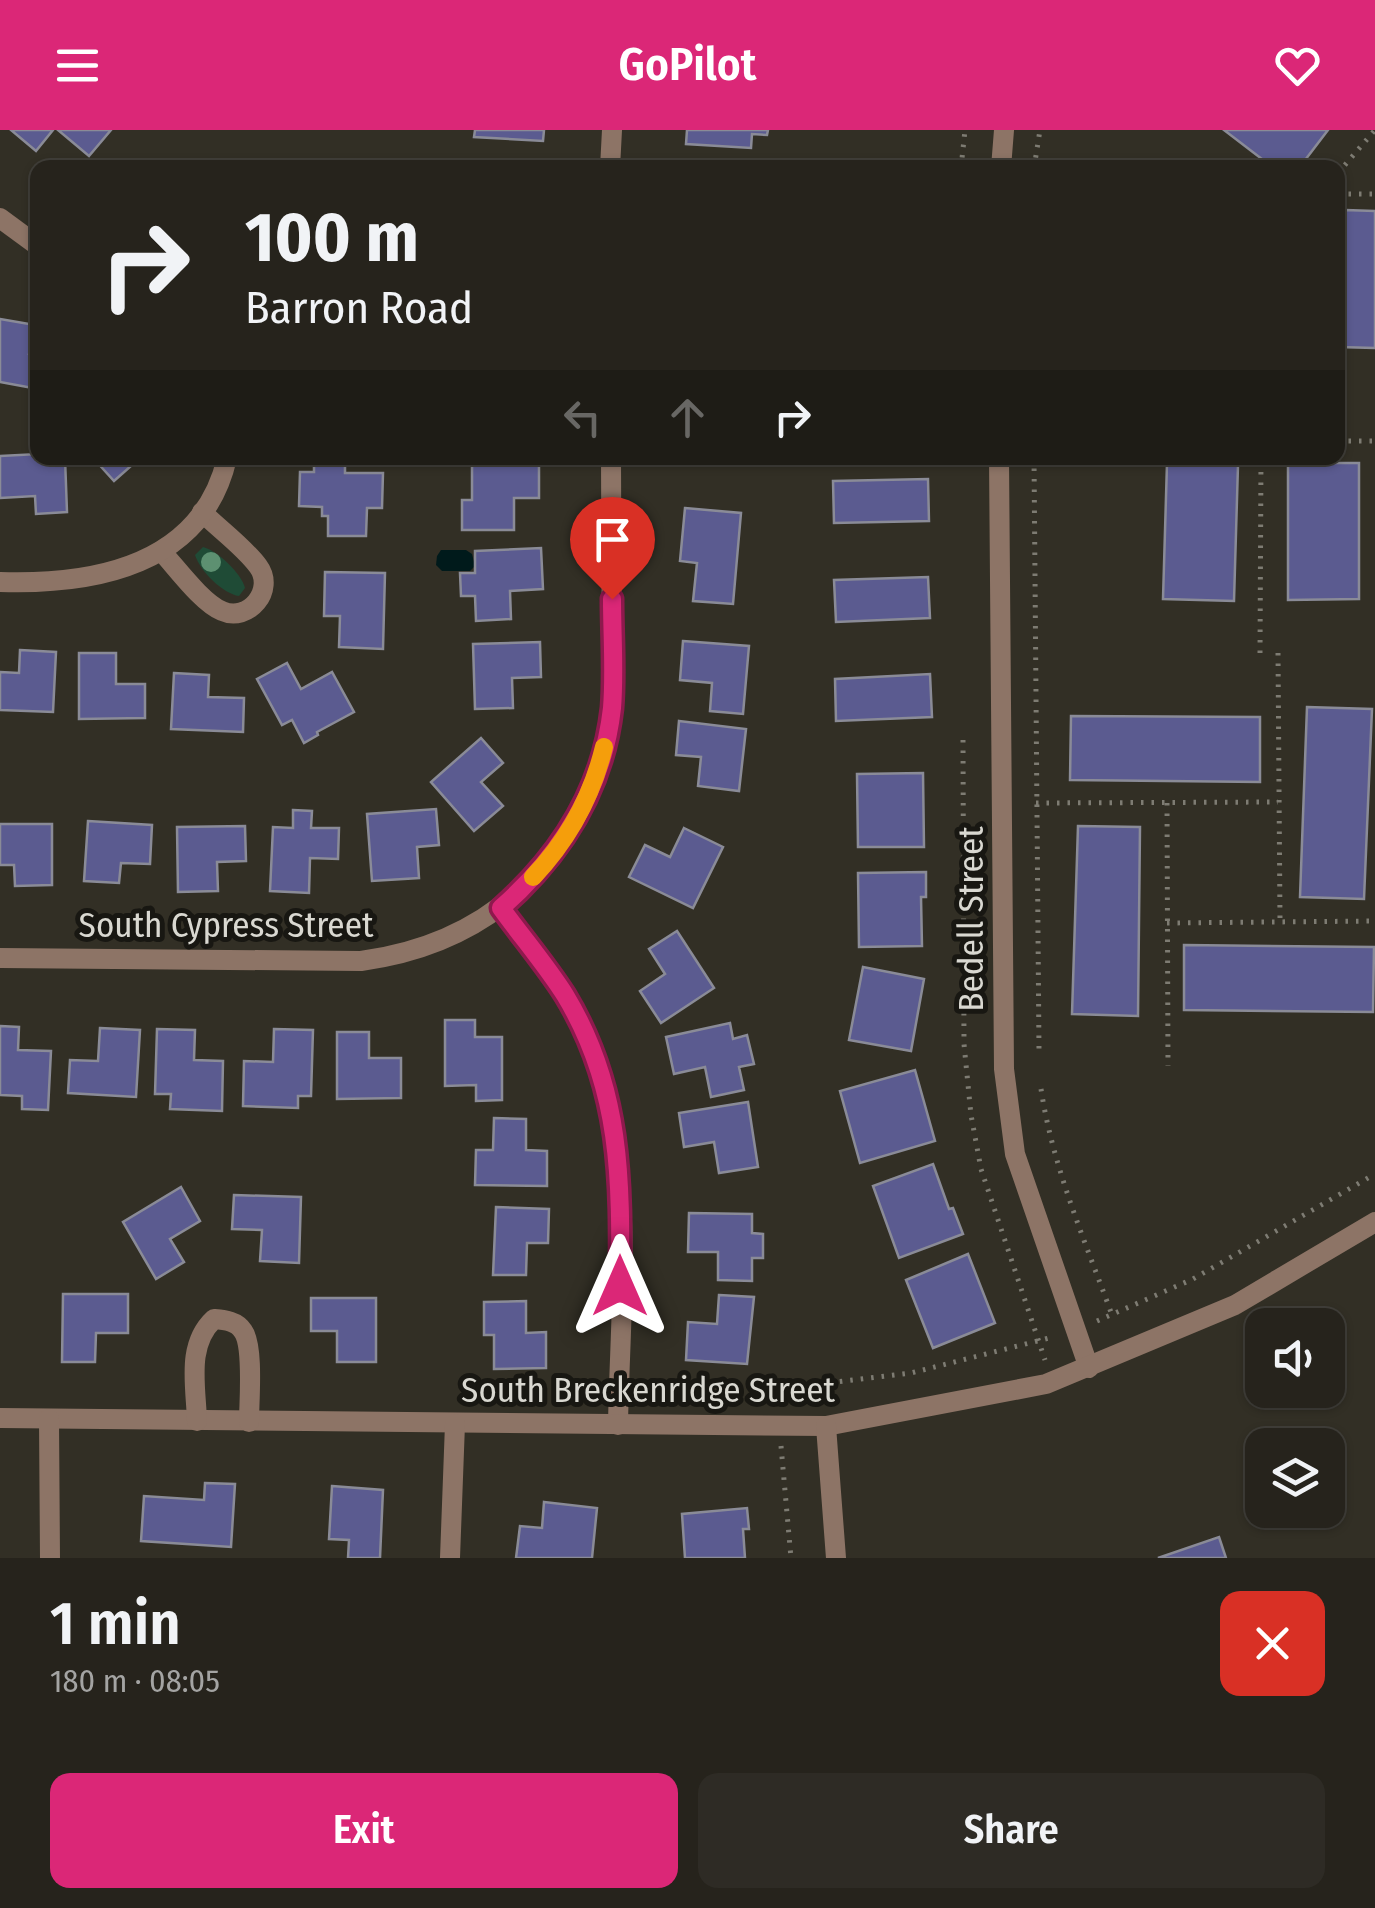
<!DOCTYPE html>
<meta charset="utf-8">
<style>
:root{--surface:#26231c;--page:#2e2b25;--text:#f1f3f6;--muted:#a4a4a3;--line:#42403b;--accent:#db2777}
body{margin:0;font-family:"Fira Sans Condensed",sans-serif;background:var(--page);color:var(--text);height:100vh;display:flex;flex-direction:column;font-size:38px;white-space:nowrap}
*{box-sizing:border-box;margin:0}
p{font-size:32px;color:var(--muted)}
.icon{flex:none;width:55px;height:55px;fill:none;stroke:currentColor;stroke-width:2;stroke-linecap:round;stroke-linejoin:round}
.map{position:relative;height:1428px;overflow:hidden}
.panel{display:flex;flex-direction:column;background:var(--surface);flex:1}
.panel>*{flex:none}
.top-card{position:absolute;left:30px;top:30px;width:1315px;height:305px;border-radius:20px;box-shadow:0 2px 8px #0004,0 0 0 2px var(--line);background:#26231c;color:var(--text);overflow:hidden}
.tools{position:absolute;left:1245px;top:1178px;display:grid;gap:20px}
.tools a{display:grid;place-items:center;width:100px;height:100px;border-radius:20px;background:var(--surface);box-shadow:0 2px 8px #0004,0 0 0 2px var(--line);font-size:50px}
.pin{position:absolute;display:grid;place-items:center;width:85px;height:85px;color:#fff;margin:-102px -42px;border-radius:50% 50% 50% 0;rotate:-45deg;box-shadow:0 0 10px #0007}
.pin .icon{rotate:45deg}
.me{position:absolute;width:110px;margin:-55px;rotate:0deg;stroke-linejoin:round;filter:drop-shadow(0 0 8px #0008)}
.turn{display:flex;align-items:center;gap:35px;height:210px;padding:0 50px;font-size:45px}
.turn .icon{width:130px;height:130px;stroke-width:2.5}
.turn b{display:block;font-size:70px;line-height:85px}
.lanes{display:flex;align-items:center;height:95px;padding:0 50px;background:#0003;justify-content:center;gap:50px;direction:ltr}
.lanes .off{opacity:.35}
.round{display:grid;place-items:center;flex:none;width:105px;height:105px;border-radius:20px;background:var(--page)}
.headline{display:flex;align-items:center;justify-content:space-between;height:170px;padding:0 50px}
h1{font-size:60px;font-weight:600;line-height:75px}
.action{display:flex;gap:20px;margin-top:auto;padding:20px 50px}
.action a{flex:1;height:115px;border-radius:20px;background:var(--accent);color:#fff;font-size:40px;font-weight:600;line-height:115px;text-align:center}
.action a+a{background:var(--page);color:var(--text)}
header{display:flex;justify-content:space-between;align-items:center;height:130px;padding:0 50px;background:var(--accent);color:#fff;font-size:45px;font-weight:600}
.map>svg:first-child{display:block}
.green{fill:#1f4b36}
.water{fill:#001a1b}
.building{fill:#5b5b90;stroke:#8a8b97;stroke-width:2.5}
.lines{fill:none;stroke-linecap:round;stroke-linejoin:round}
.path{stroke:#7e7c73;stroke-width:5;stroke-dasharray:2.5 8;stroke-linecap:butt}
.minor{stroke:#8d7466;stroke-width:20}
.tree{fill:#5d9071}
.route-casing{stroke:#8e194d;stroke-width:25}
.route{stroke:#db2777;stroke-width:18}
.slow{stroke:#f59e0b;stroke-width:18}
.labels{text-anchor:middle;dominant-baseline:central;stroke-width:10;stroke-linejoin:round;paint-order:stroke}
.street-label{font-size:35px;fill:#d9d8d1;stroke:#181712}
</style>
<header><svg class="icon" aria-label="menu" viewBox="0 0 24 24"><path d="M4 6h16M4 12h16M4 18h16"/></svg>GoPilot<svg class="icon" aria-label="heart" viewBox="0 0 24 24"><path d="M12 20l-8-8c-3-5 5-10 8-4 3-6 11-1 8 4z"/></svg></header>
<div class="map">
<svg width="1375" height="1428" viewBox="0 0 1375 1428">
<rect width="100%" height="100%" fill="#322f25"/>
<path class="green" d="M203,417C218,421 241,443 245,458L239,466C223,464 200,441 195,425Z"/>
<path class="water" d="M441,420H466L472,424L475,436L470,441H442L436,435L437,426Z"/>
<g class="building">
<path d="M11,0H53L36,21Z"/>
<path d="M58,0H111L89,26Z"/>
<path d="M475,0H544L543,11L474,7Z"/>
<path d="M687,0H768L767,5L752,4L751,18L686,14Z"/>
<path d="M1224,0H1328L1299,38H1281L1274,32L1271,36Z"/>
<path d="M1345,80L1375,81V218L1339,217Z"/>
<path d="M0,189L35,195L29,224L38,226V259L0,252Z"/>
<path d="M38,324V328H65L67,382L36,384L35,366L0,368V326Z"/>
<path d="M98,328H140L114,351L95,330Z"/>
<path d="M314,328H345V343H383L382,378H367L366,406H328V386H322V377L299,376L300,342H314Z"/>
<path d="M511,328H539V368H514V400H462V370H472V334H511Z"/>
<path d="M1167,333L1238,335L1234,471L1163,469Z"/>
<path d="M1288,333H1359V469L1288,470Z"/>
<path d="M928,349L929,391L834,393L833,351Z"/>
<path d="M685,378L741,383L733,474L693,471L697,433L680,431Z"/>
<path d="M541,418L543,459L510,461L511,489L476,491L475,466H461L460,443H475V421Z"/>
<path d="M325,442L385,443L383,519L339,517L340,486H324Z"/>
<path d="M928,447L930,488L836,492L834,450Z"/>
<path d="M683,511L749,516L743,584L710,581L712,553L680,550Z"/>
<path d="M540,512L541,547L512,548L513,578L475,579L473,514Z"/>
<path d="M20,520L56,522L53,582L0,580V542L19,543Z"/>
<path d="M79,523H116V554H145V588L79,589Z"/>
<path d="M287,533L301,559L332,542L354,582L317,602L318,605L304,613L292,590L282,595L257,549Z"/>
<path d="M174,543L209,545L208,567L244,568L243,602L171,599Z"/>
<path d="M930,544L932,587L836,591L835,549Z"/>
<path d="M1307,577L1372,579L1364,769L1300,767Z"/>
<path d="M1071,586L1260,587V652L1070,650Z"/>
<path d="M679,591L746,599L739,661L698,656L701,627L676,625Z"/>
<path d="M481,608L503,633L481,652L503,676L474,701L431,652Z"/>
<path d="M923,643L924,717H858L857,644Z"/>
<path d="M436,679L439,715L417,717L419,748L372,751L367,684Z"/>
<path d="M293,680L312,681L311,698H339L338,729L310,728L309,763L270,761L273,697L293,698Z"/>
<path d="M88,691L152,695L150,734L121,733L119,753L84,751Z"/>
<path d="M0,694H52V755L15,756L14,735H0Z"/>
<path d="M245,696L246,731L217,732L218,761L178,762L177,697Z"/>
<path d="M1078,696L1140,697L1138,886L1072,884Z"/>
<path d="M684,698L723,717L693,778L629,747L645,715L670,727Z"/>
<path d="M926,742V767H921L922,816L859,817L858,743Z"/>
<path d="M677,801L714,858L661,893L640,861L665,844L649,819Z"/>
<path d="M1184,815L1374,817L1373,882L1184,880Z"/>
<path d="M863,837L924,849L911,921L849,910Z"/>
<path d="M445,890H475V907H502V970L476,971V955L445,956Z"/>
<path d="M730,893L733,909L747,905L754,934L739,937L744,960L711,967L705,937L674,944L666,907Z"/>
<path d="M0,896L19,897L18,920L51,921L48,980L22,979V966L0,965Z"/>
<path d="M100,898L140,900L136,967L68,963L70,930L98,931Z"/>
<path d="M157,899L195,900L194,930L223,931L222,981L170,979L171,964H155Z"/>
<path d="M274,899L313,900L311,966H298V978L243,976L244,931L273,932Z"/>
<path d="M337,902H369V928H401V968L337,969Z"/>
<path d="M915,940L935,1011L860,1033L840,961Z"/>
<path d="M748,972L758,1037L719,1043L714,1012L684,1017L679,983Z"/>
<path d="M494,988L526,989V1020L547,1021V1056L475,1055L476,1020H493Z"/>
<path d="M933,1034L949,1079L953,1078L963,1104L899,1128L873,1056Z"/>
<path d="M181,1057L200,1091L170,1109L184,1132L156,1149L123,1092Z"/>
<path d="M234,1065L301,1067L299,1133L260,1131L262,1100L232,1099Z"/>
<path d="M496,1077L549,1079L548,1113H527L526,1145H493Z"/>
<path d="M689,1083L752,1084V1103L763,1104V1128H752V1151L718,1150V1122H688Z"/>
<path d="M968,1124L995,1193L933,1218L906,1150Z"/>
<path d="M63,1164H128V1203H96L95,1232H62Z"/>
<path d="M719,1165L754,1167L747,1234L686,1230L688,1192L717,1194Z"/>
<path d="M311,1168H376V1232H337V1201H311Z"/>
<path d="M526,1171V1203L546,1202V1238L494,1239V1205H484V1172Z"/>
<path d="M205,1353L235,1354L231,1417L141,1411L144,1366L204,1370Z"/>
<path d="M332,1356L383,1360L380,1428H348L349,1410L329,1409Z"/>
<path d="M544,1372L597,1378L592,1428H516L520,1396L542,1398Z"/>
<path d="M747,1378L749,1399H743L745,1428H685L682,1384Z"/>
<path d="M1219,1407L1226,1428H1158Z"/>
</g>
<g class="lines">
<g class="path">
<path d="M961,38L965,0"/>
<path d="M1034,38L1040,0"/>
<path d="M1338,43L1375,0"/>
<path d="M1338,64H1375"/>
<path d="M1338,311H1375"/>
<path d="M1034,328L1039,921"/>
<path d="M1260,523L1261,328"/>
<path d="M1278,523L1280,791"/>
<path d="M963,610L964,914L971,985L981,1039L1045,1230"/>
<path d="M1036,673L1278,672"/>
<path d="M1167,673L1168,936"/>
<path d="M1167,793L1375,791"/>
<path d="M1041,959C1053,1038 1085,1111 1112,1185"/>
<path d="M1097,1191L1193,1149L1375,1044"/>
<path d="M819,1254L911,1243L1053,1207"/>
<path d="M781,1316L791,1428"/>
</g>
<g class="minor">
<path d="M610,38L612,0"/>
<path d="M1001,38L1004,0"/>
<path d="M0,88L38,116"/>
<path d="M999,328L1004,939L1015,1024L1089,1238"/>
<path d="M161,421C176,437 202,473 222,481C248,493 276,460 258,436C243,416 219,399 202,382"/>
<path d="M0,452C94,455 202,436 227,328"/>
<path d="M501,778C529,816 561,854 582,897C639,1014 620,1168 618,1295"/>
<path d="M0,828L361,831C503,812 592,714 612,575L611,328"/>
<path d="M0,1288L826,1296L1046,1254L1235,1175L1375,1092"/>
<path d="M49,1289L50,1428"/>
<path d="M197,1291C196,1256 186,1215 214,1189C225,1190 237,1191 243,1201C254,1216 249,1272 249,1292"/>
<path d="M826,1296L836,1428"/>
<path d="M450,1428L455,1294"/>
</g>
</g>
<circle class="tree" cx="211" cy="432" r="10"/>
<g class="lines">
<defs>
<path id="route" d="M612,469C612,505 615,542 612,578C603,659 561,725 501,778C522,807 546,835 565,865C622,959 621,1051 620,1156"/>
</defs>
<use href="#route" class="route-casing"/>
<use href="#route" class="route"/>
<path class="slow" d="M533,747C568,710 592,666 604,617"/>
</g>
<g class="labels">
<g class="street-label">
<text transform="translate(971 789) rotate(-90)">Bedell Street</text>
<text x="226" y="795">South Cypress Street</text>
<text x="648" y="1260">South Breckenridge Street</text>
</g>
</g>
</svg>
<div class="tools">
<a><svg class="icon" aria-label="sound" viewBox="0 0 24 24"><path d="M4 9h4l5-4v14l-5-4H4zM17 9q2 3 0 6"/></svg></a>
<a><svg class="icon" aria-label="layers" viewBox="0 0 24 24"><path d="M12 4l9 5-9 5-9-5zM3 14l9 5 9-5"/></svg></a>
</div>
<div class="pin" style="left:612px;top:469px;background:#d93025"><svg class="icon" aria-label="arrive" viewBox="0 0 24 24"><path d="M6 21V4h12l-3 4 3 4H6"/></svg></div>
<svg class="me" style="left:620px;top:1156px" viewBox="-20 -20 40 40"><path d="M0-17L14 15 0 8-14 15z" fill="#db2777" stroke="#fff" stroke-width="4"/></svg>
<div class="top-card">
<div class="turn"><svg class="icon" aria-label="right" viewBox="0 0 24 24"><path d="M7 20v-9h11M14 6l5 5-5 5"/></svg><div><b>100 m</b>Barron Road</div></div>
<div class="lanes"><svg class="icon off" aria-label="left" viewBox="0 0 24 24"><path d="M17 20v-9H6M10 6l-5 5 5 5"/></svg><svg class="icon off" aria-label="ahead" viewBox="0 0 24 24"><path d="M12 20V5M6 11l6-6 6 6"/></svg><svg class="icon" aria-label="right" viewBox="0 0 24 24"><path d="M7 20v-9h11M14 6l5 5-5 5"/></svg></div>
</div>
</div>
<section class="panel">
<div class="headline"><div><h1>1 min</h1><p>180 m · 08:05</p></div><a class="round" style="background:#d93025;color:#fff"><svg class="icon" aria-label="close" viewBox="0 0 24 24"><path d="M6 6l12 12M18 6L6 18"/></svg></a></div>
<div class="action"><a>Exit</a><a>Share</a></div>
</section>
